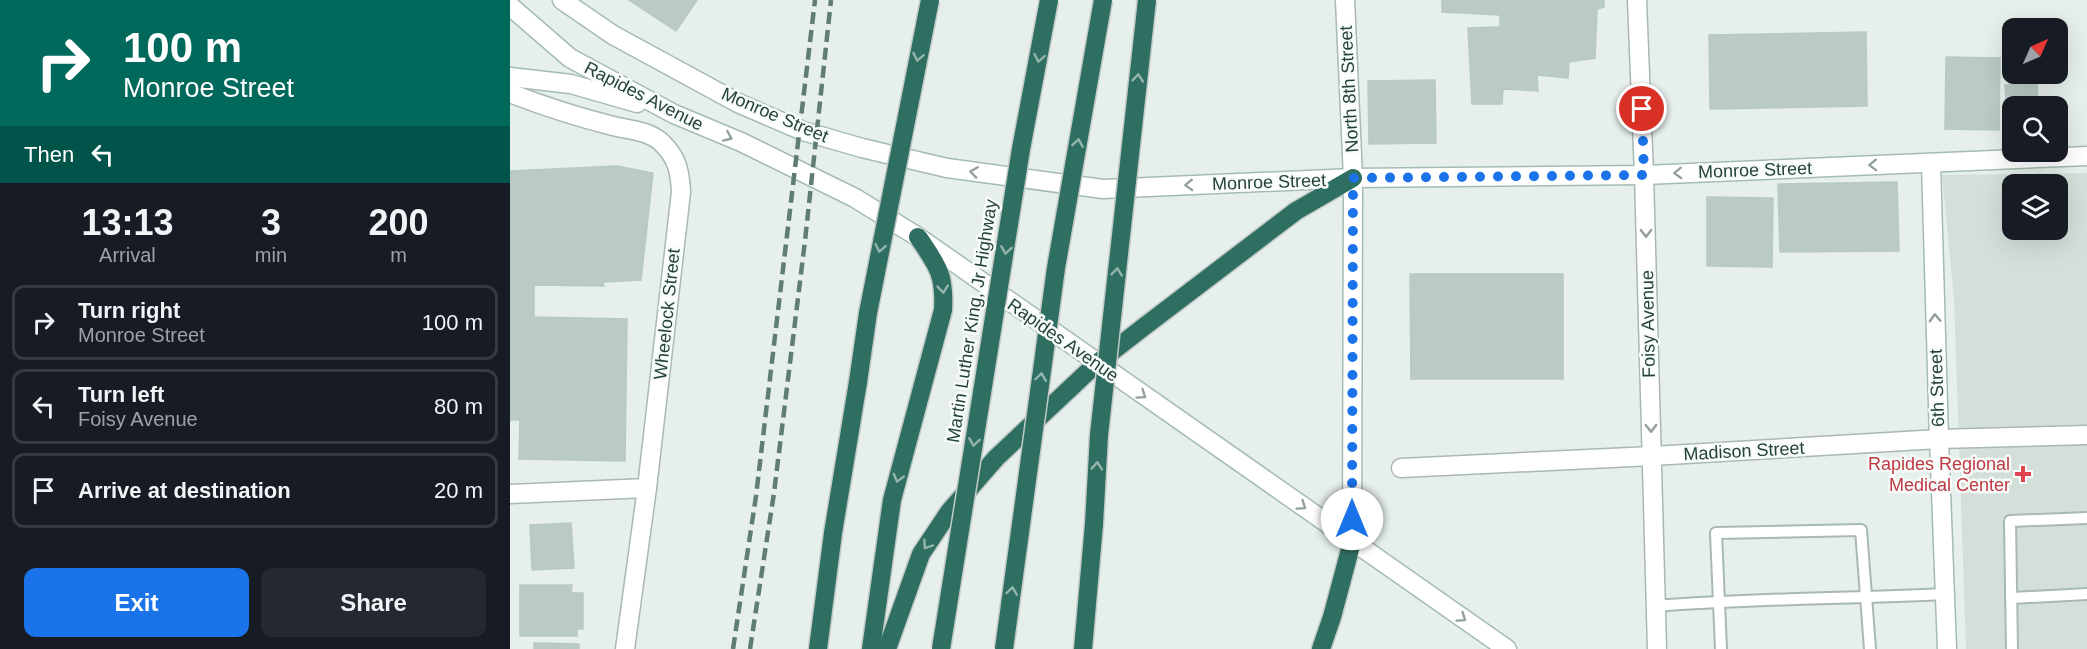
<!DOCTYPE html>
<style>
:root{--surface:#171b24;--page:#242831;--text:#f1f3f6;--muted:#9ea1a6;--line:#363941;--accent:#1a73e8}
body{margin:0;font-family:Helvetica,sans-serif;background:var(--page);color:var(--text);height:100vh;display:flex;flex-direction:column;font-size:22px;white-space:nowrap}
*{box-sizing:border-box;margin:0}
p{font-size:20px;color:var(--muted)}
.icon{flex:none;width:33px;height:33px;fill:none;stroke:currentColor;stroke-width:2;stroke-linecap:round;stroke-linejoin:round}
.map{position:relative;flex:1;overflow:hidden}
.drawer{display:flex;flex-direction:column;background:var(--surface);width:510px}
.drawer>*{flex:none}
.hud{background:#00695c;color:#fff;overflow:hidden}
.needle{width:39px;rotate:45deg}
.fabs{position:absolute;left:1492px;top:18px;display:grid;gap:12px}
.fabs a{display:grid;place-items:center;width:66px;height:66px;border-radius:12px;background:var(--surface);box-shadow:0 6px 24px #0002;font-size:30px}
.pin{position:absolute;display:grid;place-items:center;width:51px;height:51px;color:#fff;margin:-26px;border:3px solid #fff;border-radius:50%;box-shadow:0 2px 6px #0007}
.me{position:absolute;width:66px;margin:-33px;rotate:0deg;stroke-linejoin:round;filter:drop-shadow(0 0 4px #0008)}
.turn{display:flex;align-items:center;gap:21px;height:126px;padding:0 24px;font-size:27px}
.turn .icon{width:78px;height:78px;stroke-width:2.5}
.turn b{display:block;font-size:42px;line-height:51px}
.then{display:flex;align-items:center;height:57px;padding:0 24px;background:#0003;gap:12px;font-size:22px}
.eta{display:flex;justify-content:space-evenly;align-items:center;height:102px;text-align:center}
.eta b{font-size:36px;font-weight:600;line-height:42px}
.primary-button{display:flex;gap:12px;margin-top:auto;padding:12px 24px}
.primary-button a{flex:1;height:69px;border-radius:12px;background:var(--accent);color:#fff;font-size:24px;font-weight:600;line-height:69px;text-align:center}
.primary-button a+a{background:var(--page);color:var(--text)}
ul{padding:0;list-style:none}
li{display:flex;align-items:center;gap:18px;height:75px;margin:0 12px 9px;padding:0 12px;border:3px solid var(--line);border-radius:12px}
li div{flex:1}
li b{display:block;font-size:22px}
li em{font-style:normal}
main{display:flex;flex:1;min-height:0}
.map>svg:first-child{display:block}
.built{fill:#d4dfda;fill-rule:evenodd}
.building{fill:#bbcac4;stroke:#b8c9c2;stroke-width:1.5}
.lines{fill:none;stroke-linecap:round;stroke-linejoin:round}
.lane-casing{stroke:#a8b8b2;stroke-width:14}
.street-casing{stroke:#a8b8b2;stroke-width:21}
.secondary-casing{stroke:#a4bbb3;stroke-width:21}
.highway-casing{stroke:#c2cac8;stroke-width:21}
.lane{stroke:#fff;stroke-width:10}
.street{stroke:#fff;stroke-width:18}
.secondary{stroke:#fff;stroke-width:18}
.highway{stroke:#2f6f62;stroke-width:18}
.rail{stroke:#5f7d75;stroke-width:4.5;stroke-dasharray:12 6;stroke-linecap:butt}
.highway-bridge-casing{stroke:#c2cac8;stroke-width:21;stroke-linecap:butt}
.highway-bridge{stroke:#2f6f62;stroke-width:18}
.oneway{stroke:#93b5ae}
.oneway2{stroke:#92a09c}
.route{stroke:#1a73e8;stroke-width:10;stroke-dasharray:0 18}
.health-dot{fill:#e0444e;stroke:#f7fbf9;stroke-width:2}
.labels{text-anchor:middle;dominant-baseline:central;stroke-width:5;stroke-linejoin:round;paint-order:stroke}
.street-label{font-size:18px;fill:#24423a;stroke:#f7fbf9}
.health-label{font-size:18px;fill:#be3a42;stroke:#f7fbf9;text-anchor:end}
</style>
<main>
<section class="drawer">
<div class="hud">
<div class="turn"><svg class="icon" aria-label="right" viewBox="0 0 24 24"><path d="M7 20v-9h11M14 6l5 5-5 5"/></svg><div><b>100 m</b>Monroe Street</div></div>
<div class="then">Then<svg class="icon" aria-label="left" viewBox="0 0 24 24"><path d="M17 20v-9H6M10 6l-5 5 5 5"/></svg></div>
</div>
<div class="eta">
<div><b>13:13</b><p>Arrival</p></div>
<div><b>3</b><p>min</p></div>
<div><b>200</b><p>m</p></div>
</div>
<ul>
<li><svg class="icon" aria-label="right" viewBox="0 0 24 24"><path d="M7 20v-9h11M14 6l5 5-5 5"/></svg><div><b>Turn right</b><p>Monroe Street</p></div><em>100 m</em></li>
<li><svg class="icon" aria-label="left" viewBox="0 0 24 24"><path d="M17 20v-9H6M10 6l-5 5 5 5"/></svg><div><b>Turn left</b><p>Foisy Avenue</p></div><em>80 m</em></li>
<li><svg class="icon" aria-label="arrive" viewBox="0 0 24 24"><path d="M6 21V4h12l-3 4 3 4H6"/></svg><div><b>Arrive at destination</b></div><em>20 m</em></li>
</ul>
<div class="primary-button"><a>Exit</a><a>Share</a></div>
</section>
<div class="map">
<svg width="1577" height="649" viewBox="0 0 1577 649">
<rect width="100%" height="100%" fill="#e6efeb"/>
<path class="built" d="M1577,173V649H1456L1444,299L1432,175ZM1503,184H1548V230H1503Z"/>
<g class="building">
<path d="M119,0H187L166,31Z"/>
<path d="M932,0H1094V7L1087,9L1085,58L1059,62L1058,78L1027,75L1028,91L993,89L992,104H962L958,28L990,27V15L932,12Z"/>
<path d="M1356,32L1357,106L1200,109L1199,35Z"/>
<path d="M1436,57L1490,58L1489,130L1435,129Z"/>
<path d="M925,80L926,143L859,144L858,81Z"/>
<path d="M1527,83L1528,106H1503V129H1498L1495,85Z"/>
<path d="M107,166L143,173L131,280L93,282L94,286L24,285V317L117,319L115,461L9,459L10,420H0V171Z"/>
<path d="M1387,182L1389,251L1270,252L1268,184Z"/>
<path d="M1197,197L1263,198L1262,267L1197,266Z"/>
<path d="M900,274H1053V379H901Z"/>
<path d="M61,523L64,568L22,570L20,525Z"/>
<path d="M10,585H62L61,593H73V629H67V636H10Z"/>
<path d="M24,643L69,644V649H24Z"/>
</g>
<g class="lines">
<defs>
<g id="lane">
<path d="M1501,598L1577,594"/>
<path d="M1146,606C1242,598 1338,599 1435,594"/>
<path d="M1211,649L1206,533L1351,530L1360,649"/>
<path d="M1502,649L1500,521L1577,518"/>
</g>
<g id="street">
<path d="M835,0L843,178"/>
<path d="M1127,0L1134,175L1147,649"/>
<path d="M0,93C33,106 68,117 103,126C119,130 137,130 151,142C167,157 170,171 171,192L137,488L115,649"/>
<path d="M891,468L1142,456L1429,439L1577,435"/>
<path d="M0,494L137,488"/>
</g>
<g id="secondary">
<path d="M52,0L103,35L228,103L293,131L352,148L437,168L593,189L843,178L1134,175L1577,156"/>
<path d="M0,6L60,58L164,114L231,142L345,198L408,237L997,649"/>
<path d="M0,77L61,84L127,103"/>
<path d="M1421,163L1429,439L1437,649"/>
<path d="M842,542L843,178"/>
</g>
<g id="highway">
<path d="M308,649L323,533L348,382"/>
<path d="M361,649L382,500L433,310C435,275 428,266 408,237"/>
<path d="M377,649L411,554L439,512L486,458L586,364L635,326L786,211L843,178"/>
<path d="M573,649L584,524"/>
<path d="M811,649L822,617L842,542"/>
</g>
</defs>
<use href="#lane" class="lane-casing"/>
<use href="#street" class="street-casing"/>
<use href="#secondary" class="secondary-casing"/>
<use href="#highway" class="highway-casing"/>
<use href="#lane" class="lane"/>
<use href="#street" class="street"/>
<use href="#secondary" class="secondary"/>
<use href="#highway" class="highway"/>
<g class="rail">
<path d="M223,649L246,496L305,0"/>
<path d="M240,649L264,493L295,241L321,0"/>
</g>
<defs>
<g id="highway-bridge">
<path d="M348,382L358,313L420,0"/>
<path d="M584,524L589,435L637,0"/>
<path d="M431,649L511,149L539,0"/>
<path d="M494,649L546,268L593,0"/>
</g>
</defs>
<use href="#highway-bridge" class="highway-bridge-casing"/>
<use href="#highway-bridge" class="highway-bridge"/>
</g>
<defs><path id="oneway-chevron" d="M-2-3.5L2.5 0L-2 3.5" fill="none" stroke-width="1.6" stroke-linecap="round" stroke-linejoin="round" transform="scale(1.5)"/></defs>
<g class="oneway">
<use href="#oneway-chevron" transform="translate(408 57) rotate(102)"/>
<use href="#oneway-chevron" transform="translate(529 58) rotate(101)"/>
<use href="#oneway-chevron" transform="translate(628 78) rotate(-84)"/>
<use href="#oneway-chevron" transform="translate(568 143) rotate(-80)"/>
<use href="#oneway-chevron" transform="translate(370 248) rotate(101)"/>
<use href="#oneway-chevron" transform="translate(496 250) rotate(99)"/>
<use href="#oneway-chevron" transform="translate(607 272) rotate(-84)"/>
<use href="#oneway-chevron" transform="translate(433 289) rotate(84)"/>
<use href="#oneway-chevron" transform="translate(531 377) rotate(-82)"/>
<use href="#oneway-chevron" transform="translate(464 442) rotate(99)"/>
<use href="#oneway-chevron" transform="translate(587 466) rotate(-86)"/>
<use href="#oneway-chevron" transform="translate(388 478) rotate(105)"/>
<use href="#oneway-chevron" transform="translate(417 545) rotate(124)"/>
<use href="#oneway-chevron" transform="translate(502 591) rotate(-82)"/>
</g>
<g class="oneway2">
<use href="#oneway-chevron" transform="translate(218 137) rotate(23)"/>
<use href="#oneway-chevron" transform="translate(1363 165) rotate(178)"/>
<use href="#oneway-chevron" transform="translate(464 172) rotate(-172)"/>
<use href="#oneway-chevron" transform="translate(1168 173) rotate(178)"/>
<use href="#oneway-chevron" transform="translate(679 185) rotate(178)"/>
<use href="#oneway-chevron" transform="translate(1136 233) rotate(89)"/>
<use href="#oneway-chevron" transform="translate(1425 318) rotate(-92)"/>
<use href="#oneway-chevron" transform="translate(632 395) rotate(35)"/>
<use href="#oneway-chevron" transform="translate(1141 428) rotate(89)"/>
<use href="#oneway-chevron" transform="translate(792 506) rotate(35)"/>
<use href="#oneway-chevron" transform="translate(952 618) rotate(35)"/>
</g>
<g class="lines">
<path class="route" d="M842,519L843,178L1134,175L1132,109"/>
</g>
<path class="health-dot" d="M1510 465h6v6h6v6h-6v6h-6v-6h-6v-6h6z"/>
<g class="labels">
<g class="street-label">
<text transform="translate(839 89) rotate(-93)">North 8th Street</text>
<text transform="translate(134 96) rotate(27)">Rapides Avenue</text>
<text transform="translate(265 115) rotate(23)">Monroe Street</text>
<text transform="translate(1245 170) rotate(-2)">Monroe Street</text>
<text transform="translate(759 182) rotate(-2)">Monroe Street</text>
<text transform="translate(157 314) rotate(-84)">Wheelock Street</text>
<text transform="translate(462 321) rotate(-81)">Martin Luther King, Jr Highway</text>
<text transform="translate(1138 324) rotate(-91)">Foisy Avenue</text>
<text transform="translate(553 340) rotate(35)">Rapides Avenue</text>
<text transform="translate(1427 388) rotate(-92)">6th Street</text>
<text transform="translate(1234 451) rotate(-3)">Madison Street</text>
</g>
<g class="health-label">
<text x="1500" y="464">Rapides Regional<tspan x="1500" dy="21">Medical Center</tspan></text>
</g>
</g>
</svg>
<div class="fabs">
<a><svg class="needle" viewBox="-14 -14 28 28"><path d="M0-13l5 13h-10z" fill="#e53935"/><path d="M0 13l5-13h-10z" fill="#9ea1a6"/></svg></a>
<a><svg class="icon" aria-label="search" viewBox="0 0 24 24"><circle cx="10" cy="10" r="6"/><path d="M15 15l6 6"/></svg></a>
<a><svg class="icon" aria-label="layers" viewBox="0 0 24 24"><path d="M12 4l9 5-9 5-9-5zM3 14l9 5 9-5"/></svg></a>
</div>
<div class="pin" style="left:1132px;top:109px;background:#d93025"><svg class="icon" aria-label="arrive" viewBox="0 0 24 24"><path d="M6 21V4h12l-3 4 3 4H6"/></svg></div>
<svg class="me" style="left:842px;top:519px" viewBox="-20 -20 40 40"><circle r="19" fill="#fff"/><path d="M0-13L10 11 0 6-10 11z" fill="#1a73e8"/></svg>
</div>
</main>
